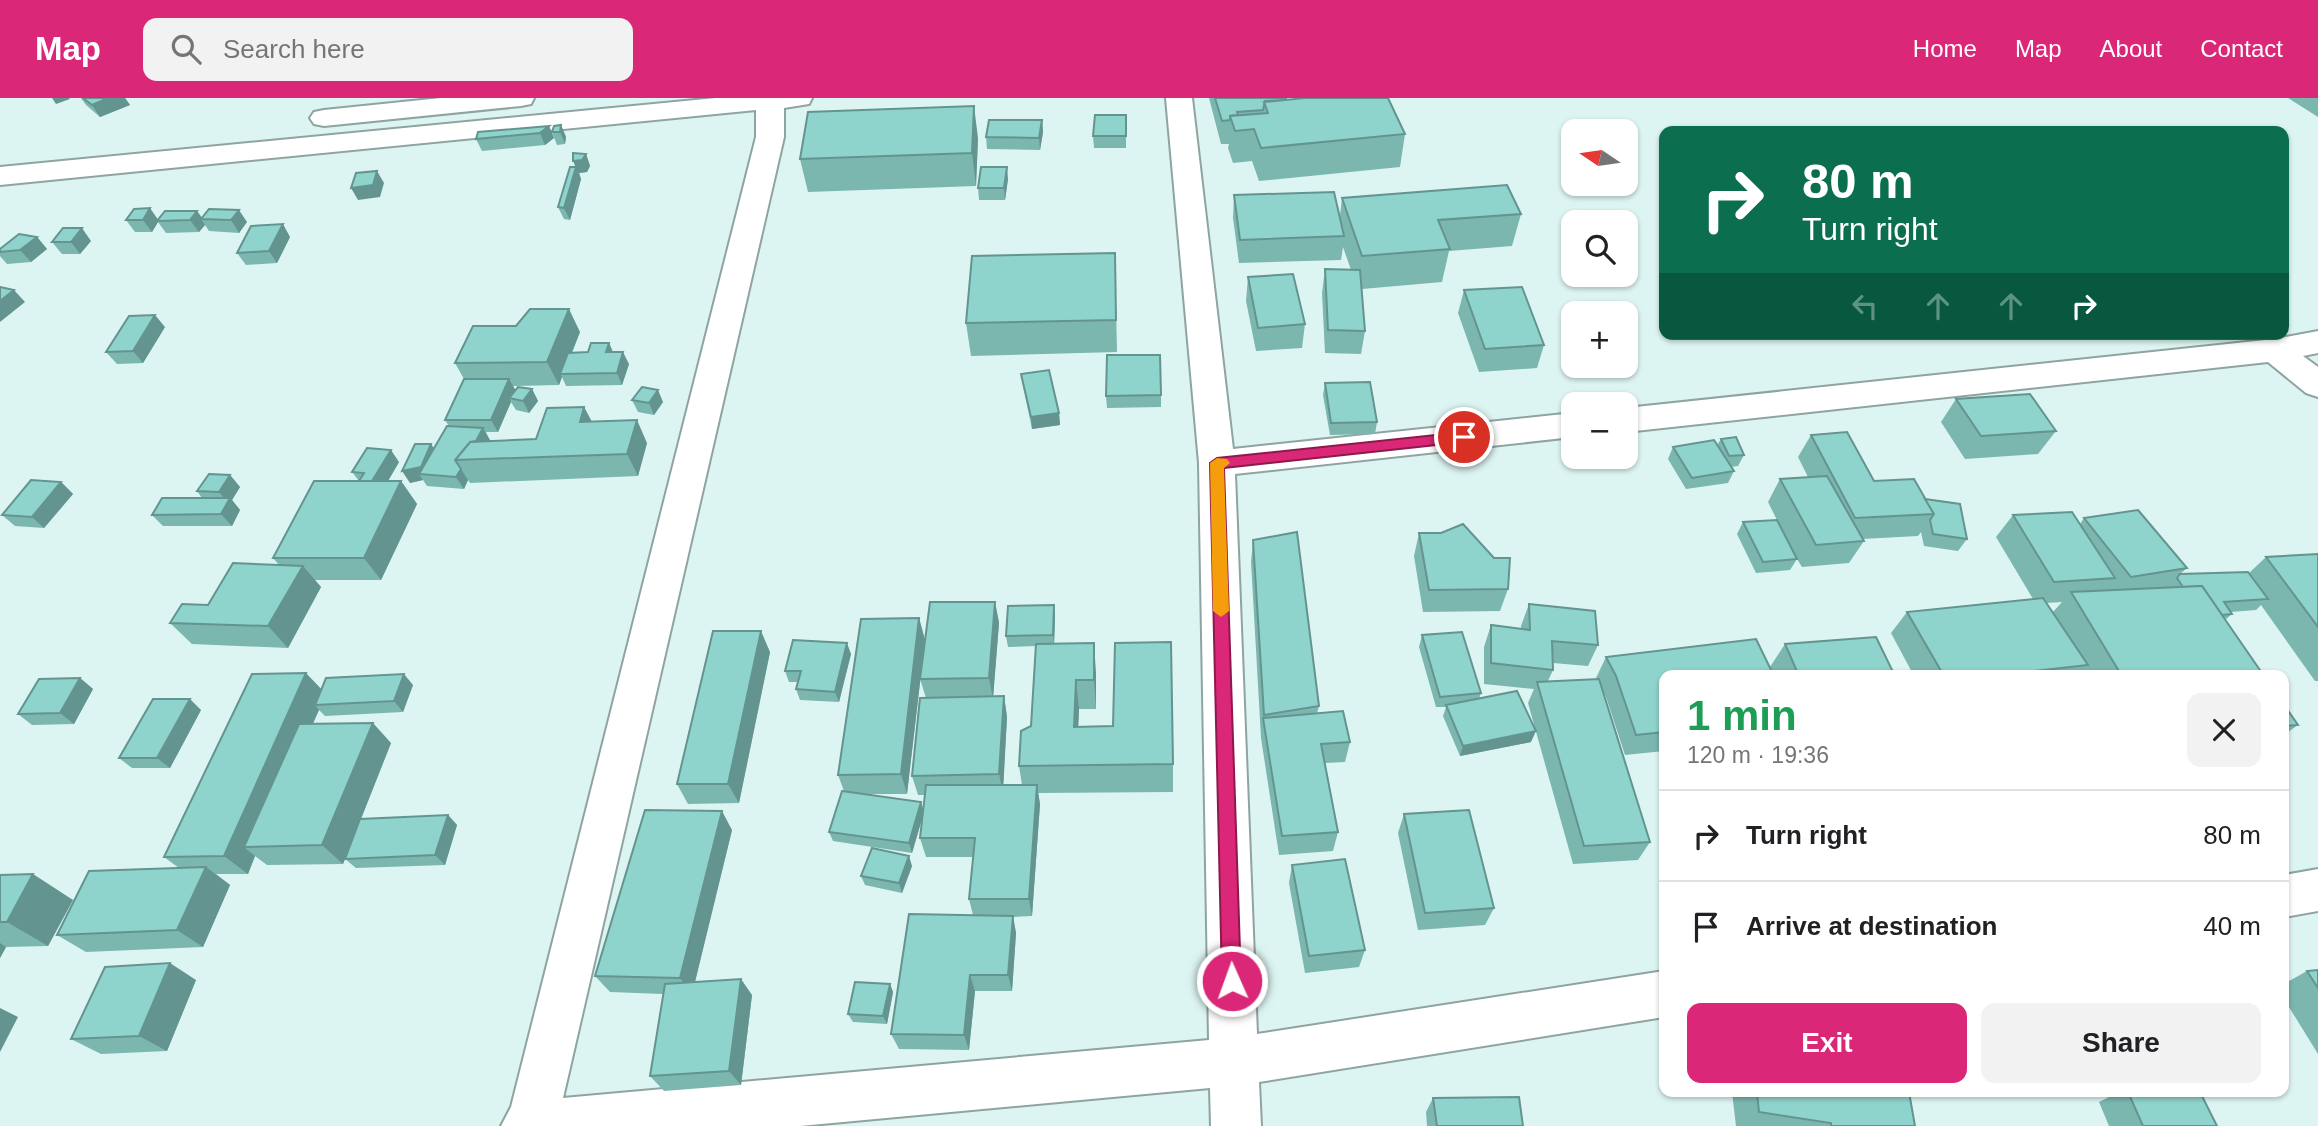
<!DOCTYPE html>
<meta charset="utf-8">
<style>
:root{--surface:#fff;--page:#f2f2f2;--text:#202124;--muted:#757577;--line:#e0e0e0;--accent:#db2777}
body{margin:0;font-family:Arial,sans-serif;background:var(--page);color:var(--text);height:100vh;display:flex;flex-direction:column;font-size:26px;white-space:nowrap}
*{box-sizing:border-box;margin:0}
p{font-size:23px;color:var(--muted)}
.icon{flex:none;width:38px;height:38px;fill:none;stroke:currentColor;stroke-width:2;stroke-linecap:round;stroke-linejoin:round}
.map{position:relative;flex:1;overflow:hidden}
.sheet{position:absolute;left:1659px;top:572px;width:630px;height:427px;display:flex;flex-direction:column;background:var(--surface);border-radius:14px;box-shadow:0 2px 5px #0004}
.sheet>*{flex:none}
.hud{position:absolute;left:1659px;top:28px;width:630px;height:214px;border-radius:14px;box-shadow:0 2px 5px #0004;background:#0b6e4f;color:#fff;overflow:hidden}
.needle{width:46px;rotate:283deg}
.buttons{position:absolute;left:1561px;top:21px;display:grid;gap:14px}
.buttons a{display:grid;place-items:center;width:77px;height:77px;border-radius:14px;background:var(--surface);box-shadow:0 2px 5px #0004;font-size:35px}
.pin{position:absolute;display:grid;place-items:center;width:60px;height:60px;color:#fff;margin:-30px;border:4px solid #fff;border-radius:50%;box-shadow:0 2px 7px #0007}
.me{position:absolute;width:77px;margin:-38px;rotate:358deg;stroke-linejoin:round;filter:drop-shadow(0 0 5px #0008)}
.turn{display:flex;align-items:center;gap:24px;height:147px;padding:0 28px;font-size:32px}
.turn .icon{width:91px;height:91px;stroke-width:2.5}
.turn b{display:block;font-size:49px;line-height:60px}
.lanes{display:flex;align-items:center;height:66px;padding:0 28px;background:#0003;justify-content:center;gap:35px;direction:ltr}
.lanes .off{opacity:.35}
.round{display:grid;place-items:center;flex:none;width:74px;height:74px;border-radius:14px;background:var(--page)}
.headline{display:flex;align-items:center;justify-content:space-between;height:119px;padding:0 28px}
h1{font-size:42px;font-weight:800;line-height:52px;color:#1e9e55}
.button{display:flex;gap:14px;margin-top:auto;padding:14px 28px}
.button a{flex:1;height:80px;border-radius:14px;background:var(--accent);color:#fff;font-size:28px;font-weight:800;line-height:80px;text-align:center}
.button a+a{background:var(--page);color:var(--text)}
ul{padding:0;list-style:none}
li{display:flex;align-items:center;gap:21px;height:91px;padding:0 28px;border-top:2px solid var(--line)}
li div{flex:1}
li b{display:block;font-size:26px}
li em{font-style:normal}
header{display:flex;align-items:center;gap:42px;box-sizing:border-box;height:98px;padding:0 35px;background:var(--accent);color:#fff}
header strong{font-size:33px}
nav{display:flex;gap:38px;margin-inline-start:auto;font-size:24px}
.search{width:490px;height:63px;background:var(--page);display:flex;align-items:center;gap:18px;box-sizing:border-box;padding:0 24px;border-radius:14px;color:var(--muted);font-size:26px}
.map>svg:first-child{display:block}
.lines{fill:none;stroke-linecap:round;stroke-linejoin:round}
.minor-casing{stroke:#8ea4a1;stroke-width:4}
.minor{fill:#fff;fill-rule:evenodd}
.wall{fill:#7bb6af;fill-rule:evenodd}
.shaded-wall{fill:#64948f}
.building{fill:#8fd4cc;stroke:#64948f;stroke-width:2}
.route{fill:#db2777;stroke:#8e194d;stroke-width:2}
.slow{fill:#f59e0b}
</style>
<header>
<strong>Map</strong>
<div class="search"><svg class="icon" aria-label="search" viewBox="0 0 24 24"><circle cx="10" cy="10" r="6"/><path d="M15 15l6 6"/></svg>Search here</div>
<nav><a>Home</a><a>Map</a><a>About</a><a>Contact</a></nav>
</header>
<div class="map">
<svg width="2318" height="1028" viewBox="0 0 2318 1028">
<rect width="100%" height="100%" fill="#ddf5f2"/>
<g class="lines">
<defs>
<g id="minor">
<path d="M441,0H534L531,6L521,8L324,28L314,26L310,20L314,14L324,12Z"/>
<path d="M716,0H812L809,6L784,10V39L563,1000L1209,942L1199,365L1166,0H1192L1233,351L1573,315V339L1235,376L1257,936L1664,873V919L1259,984L1261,1028H1211L1210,990L800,1028H501L511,1009L756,39V12L0,87V69Z"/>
<path d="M2318,233V255L2303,258L2318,269V299L2306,295L2268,264L1626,334V310L2275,241Z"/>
<path d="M2318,771V813L2284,819V777Z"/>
</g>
</defs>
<use href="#minor" class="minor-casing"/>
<use href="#minor" class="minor"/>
</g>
<g class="wall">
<path d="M81,0H125L130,7L100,19L86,7Z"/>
<path d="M1209,0H1286V2L1405,36L1400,69L1259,83L1252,63L1233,65L1228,50L1229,46H1221Z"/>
<path d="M2288,0H2318V19Z"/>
<path d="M1126,17V50H1094L1093,38Z"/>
<path d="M1042,22L1043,34L1040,52L987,51L986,39Z"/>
<path d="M561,27L566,39L565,46L557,47L552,34Z"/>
<path d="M549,28L554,40L545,47L482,53L476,41Z"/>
<path d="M978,40L976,88L808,94L800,61Z"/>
<path d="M586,56L590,68L587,74L579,75L581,81L570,122L564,121L558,109Z"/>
<path d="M1008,81L1005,102H979L978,90Z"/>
<path d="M1234,97L1340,117L1342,100L1521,116L1512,148L1449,153L1442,184L1362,191L1365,233L1361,256L1325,255L1322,195L1325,171L1351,172L1343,149L1341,162L1239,165L1233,120Z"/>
<path d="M202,120L247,124L239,135L209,133L205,127L199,134L166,135L158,124L152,134H135L126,122Z"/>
<path d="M37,139L47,151L31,164L7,166L0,158V151Z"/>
<path d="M290,139L277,165L246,167L237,155Z"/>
<path d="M91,143L80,156H62L52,144Z"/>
<path d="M1115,155L1117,254L971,258L966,225Z"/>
<path d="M1248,179L1305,226L1302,250L1256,253L1246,203Z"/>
<path d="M1464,192L1544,247L1537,270L1479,274L1458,215Z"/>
<path d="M165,229L143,265L117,266L106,254Z"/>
<path d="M580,234L572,255L588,254L609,245L613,254L629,266L622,287L566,288L562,279L559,287L513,288L515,292L532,291L538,303L529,315L516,312L511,304L498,334H486L490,343L536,341L584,309L592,324L647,345L638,378L470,385L468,382L464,391L427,388L423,382L410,385L431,346L434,351L449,328L445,322L464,281L455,265Z"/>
<path d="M1021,276L1059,315L1060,327L1032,331L1023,288Z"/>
<path d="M1325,285L1377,324L1375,336L1330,337L1323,297Z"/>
<path d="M1161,297V309L1107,310L1106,298Z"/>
<path d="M1956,301L2056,333L2038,356L1965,361L1941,324Z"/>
<path d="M632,302L663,304L654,317L638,314Z"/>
<path d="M1811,337L1874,383L1925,401L1967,441L1958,453L1924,448L1921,434L1918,438L1862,441L1864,443L1849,465L1802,469L1797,461L1790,472L1756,475L1737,436L1743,424L1777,422L1768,404L1780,381L1808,379L1798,359Z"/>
<path d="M1721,341L1744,357L1738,368L1731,369L1734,373L1728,385L1686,391L1668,361L1673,349L1717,347Z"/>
<path d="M399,364L388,383H401L417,406L381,482H315L321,489L288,550L192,546L170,525L208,507L279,467L273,460L359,383L352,374Z"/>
<path d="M230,377L240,389L232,402L240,412L232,428H163L152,417L202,400L197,393Z"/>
<path d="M61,384L73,396L44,430L15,428L2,417Z"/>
<path d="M2013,417L2080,426L2084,420L2187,470L2180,476L2249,475L2266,459L2318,456V583H2315L2261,507L2256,512L2231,514L2232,516L2225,522L2264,578H1914L1891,535L1907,514L2033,501L1996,439ZM2062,504L2053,514L2046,505Z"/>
<path d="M1419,435L1508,491L1500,513L1423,514L1414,458Z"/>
<path d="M1253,442L1319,608L1317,615L1350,644L1345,664L1325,665L1338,734L1333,753L1279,757L1261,640L1251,464Z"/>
<path d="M995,504L999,525L993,598H1004L1007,619L1003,687H1022L1019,668L1031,628L1036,548L1008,549L1006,538L1054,507L1055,518L1054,546L1096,575V611H1079L1078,629L1173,666V694L1038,695L1040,706L1032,818L1013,819L1016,835L1012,893H975L969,952L899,951L891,936L973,817L969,801L973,759H926L920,740L922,721L912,755L833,743L829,734L844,693L838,677L919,520L925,542L907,696H867L921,704L923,712L925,697H918L912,678L926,600L920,581Z"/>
<path d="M1529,506L1598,547L1588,568L1553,565V572L1548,583L1596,581V580L1606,559L1770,569L1785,546L1895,578H1664V653L1625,657L1606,599L1602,591L1650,744L1638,762L1573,766L1528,605L1534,591L1484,586V549L1491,527L1521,531V528Z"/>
<path d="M1422,537L1481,595L1479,601L1531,644L1460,658L1443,618L1446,609H1436L1419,549Z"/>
<path d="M770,554L739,705L688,706L677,686Z"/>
<path d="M851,556L839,604L800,602L796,591L798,584H789L785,573Z"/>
<path d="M80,580L93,591L74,626L32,627L18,616Z"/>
<path d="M413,587L403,614L325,618L319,612L312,626L391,645L361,721L448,717L457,727L445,767L356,770L345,761L346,758L343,766L267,767L255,758L248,776H216L230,787L203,849L86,854L57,837L179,770L164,759L321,591Z"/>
<path d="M2284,607L2298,627L2284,637Z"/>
<path d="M201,612L170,670H132L119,660Z"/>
<path d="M1404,716L1494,810L1485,827L1418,832L1398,735Z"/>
<path d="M732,732L695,884L752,897L741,987L664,993L650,978L663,896L610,894L595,878Z"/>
<path d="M1292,767L1365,852L1359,869L1305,875L1289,785Z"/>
<path d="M912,768L902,795L865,787L861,778Z"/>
<path d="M0,777L73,802L48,848L6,849L0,860Z"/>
<path d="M2318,872V956L2284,901V886L2307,873Z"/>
<path d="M196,882L167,953L101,956L71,941Z"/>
<path d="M890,886L893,894L887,926L853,924L848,916Z"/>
<path d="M1732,994H1909L1915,1028H1736Z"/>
<path d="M2119,994H2200L2217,1028H2109L2099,1004Z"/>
<path d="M1433,1000L1523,1028H1427L1426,1014Z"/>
</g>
<g class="shaded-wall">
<path d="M52,0H69L70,1L56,6Z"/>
<path d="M108,0H125L130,7L100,19L92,7Z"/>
<path d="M974,8L978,40L976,88L972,55Z"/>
<path d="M1042,22L1043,34L1040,52L1039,40Z"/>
<path d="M561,27L566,39L565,46L560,34Z"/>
<path d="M549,28L554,40L545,47L540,35Z"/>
<path d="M586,56L590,68L587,74L579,75L581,81L570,122L564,110L576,70L573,63Z"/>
<path d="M1007,69L1008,81L1005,102L1004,90Z"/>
<path d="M377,73L384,85L380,99L358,102L351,90Z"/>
<path d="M150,110L159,123H157L158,124L152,134L143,122Z"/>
<path d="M239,112L247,124L239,135L231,122Z"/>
<path d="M197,113L203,121H201L205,127L199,134L190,122Z"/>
<path d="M283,126L290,139L277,165L269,153Z"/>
<path d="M82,130L91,143L80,156L71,144Z"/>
<path d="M37,139L47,151L31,164L20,152Z"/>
<path d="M14,192L25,204L0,224V203Z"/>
<path d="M569,211L580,234L563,276H560L562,279L559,287L547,264Z"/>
<path d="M155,217L165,229L143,265L133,253Z"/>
<path d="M609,245L614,257L606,254Z"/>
<path d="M623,254L629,266L622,287L617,275Z"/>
<path d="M509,281L516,293L509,300L511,304L498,334L491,322Z"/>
<path d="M532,291L538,303L529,315L523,303Z"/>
<path d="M658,292L663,304L654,317L649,305Z"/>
<path d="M584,309L596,332L580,324Z"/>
<path d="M1059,315L1060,327L1032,331L1031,319Z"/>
<path d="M637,322L647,345L638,378L627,356Z"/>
<path d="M483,330L490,342L480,361L466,362Z"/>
<path d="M431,346L439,358L419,376L423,382L410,385L402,373Z"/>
<path d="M391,352L399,364L381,395L357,386Z"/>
<path d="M461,371L468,382L464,391L456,379Z"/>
<path d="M230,377L240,389L232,402L240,412L232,428L221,416L228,405L219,394Z"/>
<path d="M401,383L417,406L381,482L364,460Z"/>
<path d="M61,384L73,396L44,430L32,419Z"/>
<path d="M303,468L321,489L288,550L268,528Z"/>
<path d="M995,504L999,525L993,601L989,580Z"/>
<path d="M1054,507L1055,518L1054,548L1053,537Z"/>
<path d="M919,520L925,542L907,696L901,676Z"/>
<path d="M761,533L770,554L739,705L728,686Z"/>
<path d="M847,545L851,556L839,604L835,594Z"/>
<path d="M1094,545L1096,575V611L1094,582Z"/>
<path d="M306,575L326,596L315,607L319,612L259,749H244L255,758L248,776L224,758Z"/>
<path d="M404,576L413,587L403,614L394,603Z"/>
<path d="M80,580L93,591L74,626L60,615Z"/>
<path d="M1076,582L1079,611L1077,657L1074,629Z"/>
<path d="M1004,598L1007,619L1003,695L999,676Z"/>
<path d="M190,601L201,612L170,670L157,660Z"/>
<path d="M373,625L391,645L343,766L322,747Z"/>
<path d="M1536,633L1531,644L1460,658L1463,648Z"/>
<path d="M1037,687L1040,706L1032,818L1029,801Z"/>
<path d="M921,704L924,714L912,755L909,745Z"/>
<path d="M722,713L732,732L692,896L680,880Z"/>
<path d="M448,717L457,727L445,767L435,757Z"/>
<path d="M909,758L912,768L902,795L899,785Z"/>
<path d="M206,769L230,787L203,849L177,832Z"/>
<path d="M33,776L73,802L48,848L7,824Z"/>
<path d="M1013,818L1016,835L1012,893L1008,877Z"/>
<path d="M0,845L6,849L0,860Z"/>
<path d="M170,865L196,882L167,953L139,938Z"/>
<path d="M970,877L975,893L969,952L964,937Z"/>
<path d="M741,881L752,897L741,987L729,973Z"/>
<path d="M890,886L893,894L887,926L883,918Z"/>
<path d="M0,910L18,919L0,954Z"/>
</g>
<g class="building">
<path d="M83,0H108L92,7Z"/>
<path d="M1215,0H1286V2L1265,3L1263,12L1237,14L1238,17L1230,18V22L1222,23Z"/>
<path d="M1305,0H1388L1405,36L1261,50L1254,31L1235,33L1230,18L1268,15L1264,4Z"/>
<path d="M974,8L972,55L800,61L808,14Z"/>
<path d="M1095,17H1126V38H1093Z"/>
<path d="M989,22H1042L1039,40L986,39Z"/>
<path d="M561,27L560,34H552L554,28Z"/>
<path d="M549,28L540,35L476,41L478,34Z"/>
<path d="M573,55L586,56L582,62L573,63Z"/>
<path d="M570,69H576L564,110L558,109Z"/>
<path d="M981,69H1007L1004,90H978Z"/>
<path d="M377,73L373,87L351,90L356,75Z"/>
<path d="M1507,87L1521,116L1438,122L1450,151L1362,158L1342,100Z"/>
<path d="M1334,94L1344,138L1240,142L1234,97Z"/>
<path d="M150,110L143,122H126L134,111Z"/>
<path d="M209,111L239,112L231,122L201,121Z"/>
<path d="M165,113H197L190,122L157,123Z"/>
<path d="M283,126L269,153L237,155L251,128Z"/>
<path d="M63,130H82L71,144H52Z"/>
<path d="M19,136L37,139L20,152L0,154V151Z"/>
<path d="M1115,155L1116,222L966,225L972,158Z"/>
<path d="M1325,171L1360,172L1365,233L1328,232Z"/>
<path d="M1293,176L1305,226L1258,230L1248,179Z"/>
<path d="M0,189L14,192L0,203Z"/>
<path d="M1522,189L1544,247L1485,251L1464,192Z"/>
<path d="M530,211H569L547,264L455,265L473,228H516Z"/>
<path d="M155,217L133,253L106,254L129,218Z"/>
<path d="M591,245H609L606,254H623L617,275L560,276L568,255L588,254Z"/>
<path d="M1107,257H1160L1161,297L1106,298Z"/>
<path d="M1049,272L1059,315L1031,319L1021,276Z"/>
<path d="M464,281H509L491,322H445Z"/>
<path d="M1370,284L1377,324L1331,325L1325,285Z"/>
<path d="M518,289L532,291L523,303L509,300Z"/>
<path d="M642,289L658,292L649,305L632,302Z"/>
<path d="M2030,296L2056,333L1981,338L1956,301Z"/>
<path d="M584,309L580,324L637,322L627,356L455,362L470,344L536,341L547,310Z"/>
<path d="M447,328L483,330L476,343L470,344L455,362L461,371L456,379L419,376Z"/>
<path d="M1847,334L1874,383L1914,381L1934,416L1855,420L1811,337Z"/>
<path d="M1736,339L1744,357L1729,358L1721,341Z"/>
<path d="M1714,342L1734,373L1692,380L1673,349Z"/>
<path d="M415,346H431L421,369L402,373Z"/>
<path d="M367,350L391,352L372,383H359L364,375L352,374Z"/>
<path d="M209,376L230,377L219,394L197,393Z"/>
<path d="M1827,378L1864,443L1816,447L1780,381Z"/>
<path d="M31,382L61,384L32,419L2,417Z"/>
<path d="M314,383H401L364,460H273Z"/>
<path d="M162,400H230L221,416L152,417Z"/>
<path d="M1925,401L1960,406L1967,441L1933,436L1930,422L1934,416Z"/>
<path d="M2138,412L2187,470L2131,479L2084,420Z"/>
<path d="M2072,414L2115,480L2054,484L2013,417Z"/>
<path d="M1777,422L1797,461L1763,464L1743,424Z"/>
<path d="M1463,426L1494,460H1510L1508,491L1429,492L1419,435H1441Z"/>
<path d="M1297,434L1319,608L1264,617L1253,442Z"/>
<path d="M2318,456V529L2266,459Z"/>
<path d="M233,465L303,468L268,528L170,525L182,506L208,507Z"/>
<path d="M2248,474L2268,501L2224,504L2232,516L2222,517L2202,488L2183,489L2177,480L2180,476Z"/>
<path d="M2202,488L2264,578H2122L2071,494Z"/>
<path d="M2043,500L2088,567L1990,578H1944L1907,514Z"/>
<path d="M930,504H995L989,580L920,581Z"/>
<path d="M1529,506L1595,513L1598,547L1552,543L1553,572L1491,565V527L1530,532Z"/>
<path d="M1054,507L1053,537L1006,538L1008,508Z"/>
<path d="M919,520L901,676L838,677L861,521Z"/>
<path d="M713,533H761L728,686H677Z"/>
<path d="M1462,534L1481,595L1440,599L1422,537Z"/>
<path d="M1876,539L1895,578H1799L1785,546Z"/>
<path d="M1756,541L1774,578H1664V634L1636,637L1616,578L1606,559Z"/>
<path d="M793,542L847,545L835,594L796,591L801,573H785Z"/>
<path d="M1171,544L1173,666L1019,668L1021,633L1031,628L1036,546L1094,545V582H1076L1074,629L1113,628L1115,545Z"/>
<path d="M306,575L224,758L164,759L252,576Z"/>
<path d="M404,576L394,603L315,607L326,580Z"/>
<path d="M80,580L60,615L18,616L39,581Z"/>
<path d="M1599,581L1650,744L1584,748L1537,584Z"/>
<path d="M1517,593L1536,633L1463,648L1446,607Z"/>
<path d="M1004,598L999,676L912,678L920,600Z"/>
<path d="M153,601H190L157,660H119Z"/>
<path d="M2284,607L2298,627L2284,628Z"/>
<path d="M1343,613L1350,644L1321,646L1338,734L1282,738L1263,620Z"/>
<path d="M373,625L322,747L244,749L299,626Z"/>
<path d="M926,687H1037L1029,801H969L975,740H920Z"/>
<path d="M842,693L921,704L909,745L829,734Z"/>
<path d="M645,712L722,713L680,880L595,878Z"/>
<path d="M1469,712L1494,810L1425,815L1404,716Z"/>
<path d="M448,717L435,757L345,761L360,721Z"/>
<path d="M872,750L909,758L899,785L861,778Z"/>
<path d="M1345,761L1365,852L1309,858L1292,767Z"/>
<path d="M206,769L177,832L57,837L89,773Z"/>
<path d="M33,776L7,824H0V777Z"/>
<path d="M909,816L1013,818L1008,877H970L964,937L891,936Z"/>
<path d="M170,865L139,938L71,941L105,869Z"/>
<path d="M2318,872V890L2307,873Z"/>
<path d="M741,881L729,973L650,978L665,886Z"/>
<path d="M855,884L890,886L883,918L848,916Z"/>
<path d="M1757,994H1909L1915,1028H1831V1025L1759,1014Z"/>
<path d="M2128,994H2200L2217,1028H2143Z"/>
<path d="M1519,999L1523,1028H1437L1433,1000Z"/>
</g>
<path class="route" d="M1464,334L1471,339L1464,344L1224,370L1241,883L1238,889L1232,892L1225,889L1222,883L1210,365L1217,360Z"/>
<path class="slow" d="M1217,360L1227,361L1230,365L1224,370L1229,513L1221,519L1213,513L1210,365Z"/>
</svg>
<div class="buttons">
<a><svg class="needle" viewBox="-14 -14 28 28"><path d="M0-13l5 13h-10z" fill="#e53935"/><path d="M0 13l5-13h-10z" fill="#757577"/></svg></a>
<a><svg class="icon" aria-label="search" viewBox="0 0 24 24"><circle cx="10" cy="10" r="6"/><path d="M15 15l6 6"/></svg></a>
<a>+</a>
<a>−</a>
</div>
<div class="pin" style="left:1464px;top:339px;background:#d93025"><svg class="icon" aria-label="arrive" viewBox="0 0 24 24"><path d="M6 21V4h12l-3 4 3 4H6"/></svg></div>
<svg class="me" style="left:1232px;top:883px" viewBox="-20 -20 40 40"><circle r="17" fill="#db2777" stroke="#fff" stroke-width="3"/><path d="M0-11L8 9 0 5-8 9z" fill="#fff"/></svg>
<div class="hud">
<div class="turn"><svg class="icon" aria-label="right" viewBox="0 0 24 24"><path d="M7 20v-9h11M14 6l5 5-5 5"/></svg><div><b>80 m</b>Turn right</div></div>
<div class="lanes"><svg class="icon off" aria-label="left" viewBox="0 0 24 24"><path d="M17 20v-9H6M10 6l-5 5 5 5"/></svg><svg class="icon off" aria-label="ahead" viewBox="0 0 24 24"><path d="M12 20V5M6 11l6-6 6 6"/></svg><svg class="icon off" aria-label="ahead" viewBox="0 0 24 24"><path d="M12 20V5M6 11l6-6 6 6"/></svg><svg class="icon" aria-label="right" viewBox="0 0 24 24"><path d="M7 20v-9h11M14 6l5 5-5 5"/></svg></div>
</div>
<section class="sheet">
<div class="headline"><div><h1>1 min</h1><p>120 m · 19:36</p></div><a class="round"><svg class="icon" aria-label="close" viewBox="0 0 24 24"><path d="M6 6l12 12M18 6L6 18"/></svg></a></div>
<ul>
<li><svg class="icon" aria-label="right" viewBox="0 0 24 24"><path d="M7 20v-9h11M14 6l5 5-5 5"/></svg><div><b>Turn right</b></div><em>80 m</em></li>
<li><svg class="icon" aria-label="arrive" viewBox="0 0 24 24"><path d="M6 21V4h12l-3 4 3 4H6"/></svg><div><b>Arrive at destination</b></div><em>40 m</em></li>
</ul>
<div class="button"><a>Exit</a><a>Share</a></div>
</section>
</div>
